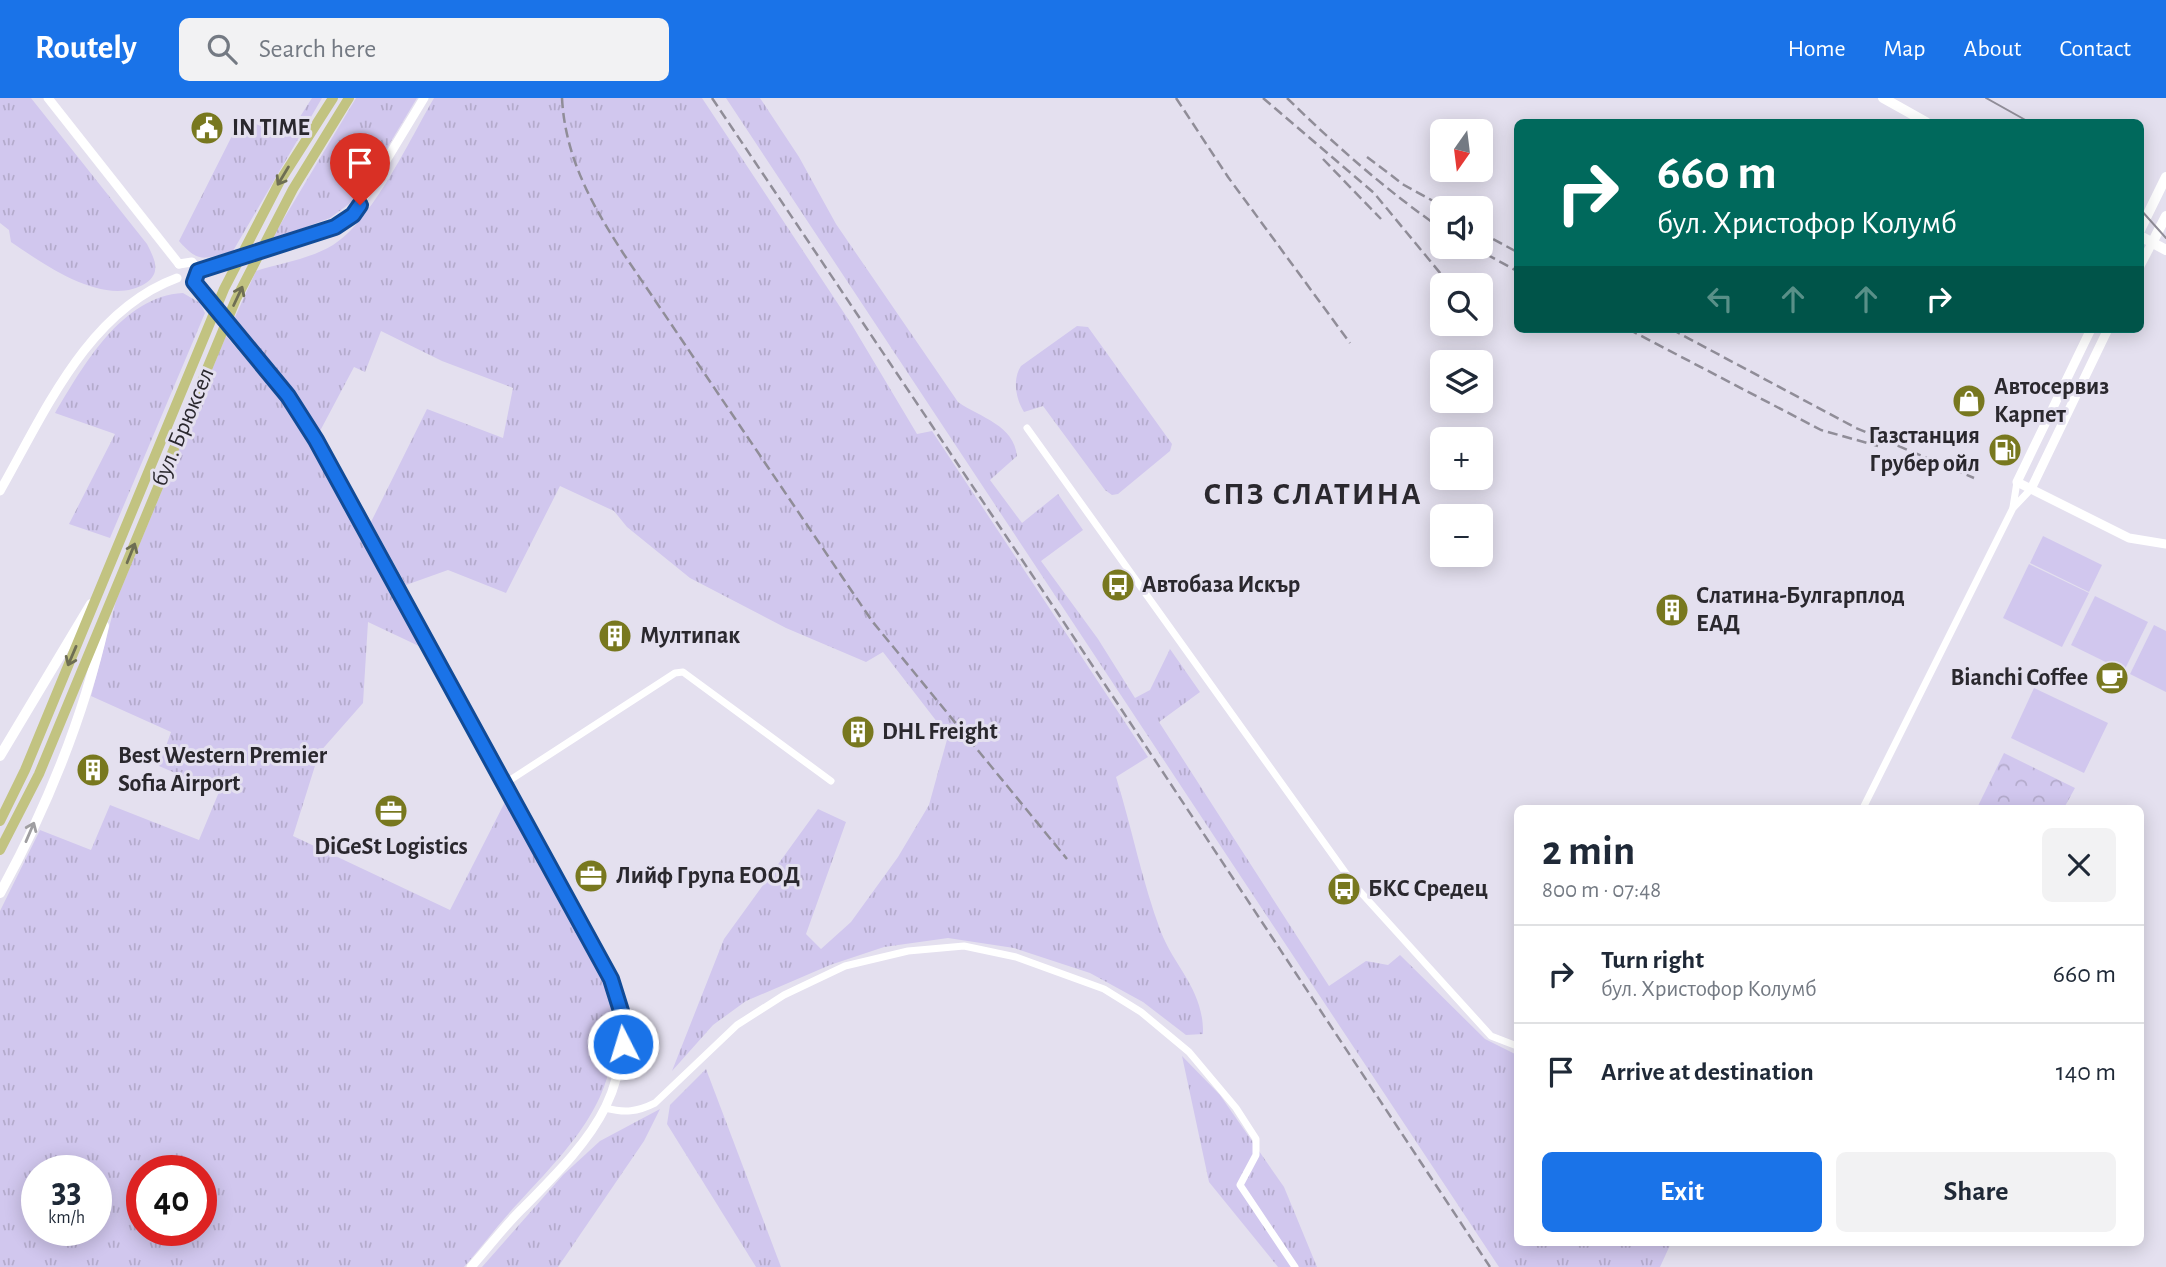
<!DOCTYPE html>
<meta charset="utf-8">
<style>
:root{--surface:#fff;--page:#f2f2f3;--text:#1f2937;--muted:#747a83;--line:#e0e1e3;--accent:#1a73e8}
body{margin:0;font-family:"Alegreya Sans",sans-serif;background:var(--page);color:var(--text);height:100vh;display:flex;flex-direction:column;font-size:26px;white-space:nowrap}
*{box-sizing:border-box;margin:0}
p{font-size:23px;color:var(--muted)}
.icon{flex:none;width:38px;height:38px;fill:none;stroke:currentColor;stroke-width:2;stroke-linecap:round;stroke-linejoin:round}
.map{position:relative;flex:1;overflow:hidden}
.side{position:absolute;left:1514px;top:707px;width:630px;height:441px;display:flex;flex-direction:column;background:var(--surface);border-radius:10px;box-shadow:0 4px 18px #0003}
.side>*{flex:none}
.top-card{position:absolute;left:1514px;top:21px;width:630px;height:214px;border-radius:10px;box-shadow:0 4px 18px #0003;background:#00695c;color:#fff;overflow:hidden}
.needle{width:46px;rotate:194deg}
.buttons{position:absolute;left:1430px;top:21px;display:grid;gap:14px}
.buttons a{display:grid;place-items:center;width:63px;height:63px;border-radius:10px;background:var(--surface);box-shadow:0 4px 18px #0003;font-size:35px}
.speed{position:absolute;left:21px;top:1057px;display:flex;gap:14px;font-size:35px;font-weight:700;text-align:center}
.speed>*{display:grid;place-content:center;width:91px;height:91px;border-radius:50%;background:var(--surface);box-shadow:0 4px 18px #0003;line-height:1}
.speed small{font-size:18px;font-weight:400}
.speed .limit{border:10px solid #d22;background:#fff;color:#111}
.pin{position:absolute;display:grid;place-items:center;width:60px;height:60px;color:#fff;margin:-72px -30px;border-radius:50% 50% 50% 0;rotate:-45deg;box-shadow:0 0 7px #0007}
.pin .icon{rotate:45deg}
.me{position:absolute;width:77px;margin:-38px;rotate:355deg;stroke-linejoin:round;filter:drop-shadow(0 0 5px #0008)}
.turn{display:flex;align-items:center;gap:24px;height:147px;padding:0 28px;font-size:32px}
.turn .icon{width:91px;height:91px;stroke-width:2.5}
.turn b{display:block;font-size:49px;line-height:60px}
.lanes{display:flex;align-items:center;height:66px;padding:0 28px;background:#0003;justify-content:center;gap:35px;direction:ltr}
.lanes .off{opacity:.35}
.round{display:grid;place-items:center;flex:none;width:74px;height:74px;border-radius:10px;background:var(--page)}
.overview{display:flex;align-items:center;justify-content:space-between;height:119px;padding:0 28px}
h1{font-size:42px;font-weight:700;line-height:52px}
.primary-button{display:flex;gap:14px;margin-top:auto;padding:14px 28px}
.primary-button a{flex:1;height:80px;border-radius:10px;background:var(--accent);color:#fff;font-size:28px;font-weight:700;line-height:80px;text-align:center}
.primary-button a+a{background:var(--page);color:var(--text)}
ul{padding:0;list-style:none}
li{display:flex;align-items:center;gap:21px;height:98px;padding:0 28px;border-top:2px solid var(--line)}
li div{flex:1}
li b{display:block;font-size:26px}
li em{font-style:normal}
header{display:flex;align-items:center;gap:42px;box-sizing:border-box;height:98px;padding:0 35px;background:var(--accent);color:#fff}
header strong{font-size:33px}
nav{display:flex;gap:38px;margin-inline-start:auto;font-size:24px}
.search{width:490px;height:63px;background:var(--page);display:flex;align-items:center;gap:18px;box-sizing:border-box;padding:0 24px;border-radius:10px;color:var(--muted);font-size:26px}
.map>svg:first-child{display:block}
.grass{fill:url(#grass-tufts);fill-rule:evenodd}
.park{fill:url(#park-crowns)}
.pitch{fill:#d1c7ee}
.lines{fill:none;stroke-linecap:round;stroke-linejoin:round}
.minor{stroke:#fff;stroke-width:7}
.tertiary{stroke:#fff;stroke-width:9}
.secondary{stroke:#fff;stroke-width:10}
.primary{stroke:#c2c381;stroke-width:10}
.tram{stroke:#908d98;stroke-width:2}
.rail{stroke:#908d98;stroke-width:2.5;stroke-dasharray:10 5;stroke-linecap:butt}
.oneway{stroke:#6e6e53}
.oneway2{stroke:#9f9ea1}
.route-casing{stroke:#114b97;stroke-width:18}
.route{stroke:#1a73e8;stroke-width:12}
.labels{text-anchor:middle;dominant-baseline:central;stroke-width:6;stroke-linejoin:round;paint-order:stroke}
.poi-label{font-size:24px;font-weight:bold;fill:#2a282e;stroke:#e4e0ef;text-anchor:start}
.street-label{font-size:24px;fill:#2a282e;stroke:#e4e0ef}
.district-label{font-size:32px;font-weight:bold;letter-spacing:2px;fill:#2a282e;stroke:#e4e0ef}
</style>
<header>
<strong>Routely</strong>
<div class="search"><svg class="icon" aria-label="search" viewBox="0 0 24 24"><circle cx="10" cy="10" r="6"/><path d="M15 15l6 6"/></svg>Search here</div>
<nav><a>Home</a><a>Map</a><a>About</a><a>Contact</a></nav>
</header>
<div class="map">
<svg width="2166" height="1169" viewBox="0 0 2166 1169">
<defs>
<pattern id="grass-tufts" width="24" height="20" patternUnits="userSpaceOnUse" patternTransform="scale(1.75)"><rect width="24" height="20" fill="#d1c7ee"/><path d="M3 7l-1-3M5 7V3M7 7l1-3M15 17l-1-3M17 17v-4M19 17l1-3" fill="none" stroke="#b4abcc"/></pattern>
<pattern id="park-crowns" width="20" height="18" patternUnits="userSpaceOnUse" patternTransform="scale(1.75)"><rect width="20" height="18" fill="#d1c7ee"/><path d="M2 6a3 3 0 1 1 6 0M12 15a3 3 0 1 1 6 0" fill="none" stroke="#b4abcc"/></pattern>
</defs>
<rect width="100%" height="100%" fill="#e4e0ef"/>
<g class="grass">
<path d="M0,0H31L147,146C154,160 162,174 146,185C106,211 45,167 11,144L9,132L0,125Z"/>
<path d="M312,0H322L233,153C205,160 200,167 179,143L241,20L287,39Z"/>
<path d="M356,0H417L357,100L330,120L271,142Z"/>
<path d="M434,0H702L852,227L917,336L932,333L1148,659L1116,679C1132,730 1142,784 1161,834C1175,870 1204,892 1203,936L1186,937L1143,904L1090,875L1014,850L948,840L884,849L830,867L746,903L713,927L672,973L724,841L818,711L846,724L806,836L821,851L851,824L898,759L929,707L948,638L883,554L866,564L786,530L690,480L627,429L614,413L560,388L506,495L448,472L406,487L371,424L427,311L503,340L513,290L442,263L381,233L365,274L354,269L320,333L235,219L256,173C281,165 310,161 333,147C372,123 410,41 434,0Z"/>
<path d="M726,0H760L799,59L836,126L958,304C981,320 1014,327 1017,358L990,382L1022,425L1058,396L1083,432L1041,463L1098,541L1135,600L1150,592L1170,551L1200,594L1159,624L1329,888L1366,863L1388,867L1400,857L1485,941L1517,957V1144L1671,1145L1660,1169H1499Z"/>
<path d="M183,195L200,205L205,215L110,440L69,426L115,336L55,315C83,268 122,198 183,195Z"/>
<path d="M1077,228L1088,229L1172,346L1170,353L1118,396L1112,397L1105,392L1043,308L1024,314C1016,301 1012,282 1021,268Z"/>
<path d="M226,238L282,303L310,345L421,549L368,524L363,605L319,655L293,738L450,812L507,700L605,883C633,984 584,1034 520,1103C500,1124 483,1147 464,1169H0V813L40,732L91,752L110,707L199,742L219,694L159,668L171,634L91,598L116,503ZM37,1073H96V1132H37ZM142,1073H201V1132H142Z"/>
<path d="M1182,958L1220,997L1284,1089L1317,1169H1278L1209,1084Z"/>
<path d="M706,971L781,1169H756L667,1026L670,1007Z"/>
<path d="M660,1011L644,1043L558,1169H482L563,1077L600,1043Z"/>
</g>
<path class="park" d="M2004,655L2075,690L2064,710H1977Z"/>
<g class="pitch">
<path d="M2043,438L2102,467L2089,494L2030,465Z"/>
<path d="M2029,466L2089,495L2062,549L2003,520Z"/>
<path d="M2095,498L2148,524L2124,573L2071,547Z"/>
<path d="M2154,527L2166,533V594L2130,576Z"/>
<path d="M2034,590L2108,625L2084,675L2011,640Z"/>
</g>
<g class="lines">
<g class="minor">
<path d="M1027,330L1355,788L1491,938L1517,948"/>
<path d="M2013,409L2017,384"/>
<path d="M504,686L675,575L683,574L831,683"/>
<path d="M1863,710L2013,410L2031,391"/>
<path d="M605,1010C625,1015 637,1014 655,1005L737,927L784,897L845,868L908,853L964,848L1016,859L1104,891L1141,914L1189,954L1236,1010L1256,1041V1057L1240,1087L1295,1169"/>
</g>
<g class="tertiary">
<path d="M48,0L179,166"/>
<path d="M179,166L192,164L198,173"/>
<path d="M2140,168L2152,145"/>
<path d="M198,173L335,129L353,117L424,0"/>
<path d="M194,184L288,298L316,342L612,881C642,988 595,1037 524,1109C505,1127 489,1149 471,1169"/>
<path d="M2091,231L2017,384L2129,440L2166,446"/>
<path d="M2031,391L2108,231"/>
<path d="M0,393C44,316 87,213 177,180"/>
</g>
<g class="secondary">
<path d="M1883,0L1926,24"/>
<path d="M2140,132L2166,79"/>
<path d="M2140,138L2166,152"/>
<path d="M2152,145L2166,118"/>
<path d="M0,658L91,506"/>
<path d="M0,795C45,714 84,618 104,528"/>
</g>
<g class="primary">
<path d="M0,723L25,672L224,191L280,83L333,0"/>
<path d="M0,752L39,676L236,201L293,91L349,0"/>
</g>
<g class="tram">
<path d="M1986,0L2029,24"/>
<path d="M2140,111L2166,140"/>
</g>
<g class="rail">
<path d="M562,0C565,59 592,107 623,155L872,523L1067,761"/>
<path d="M712,0L1057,514L1490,1169"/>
<path d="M1176,0L1228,79L1350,245"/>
<path d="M1263,0L1374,95L1450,187"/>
<path d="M1287,0C1335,47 1387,93 1442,131"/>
<path d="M1367,59L1404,87L1446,110"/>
<path d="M1323,61L1381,121"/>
<path d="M1480,134L1517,154"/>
<path d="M1473,149L1517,173"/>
<path d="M1628,231L1821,332L1878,348"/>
<path d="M1671,231L1856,330L1974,380"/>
</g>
</g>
<defs><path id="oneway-shaft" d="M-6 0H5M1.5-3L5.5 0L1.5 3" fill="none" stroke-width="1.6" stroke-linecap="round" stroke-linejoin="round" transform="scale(1.75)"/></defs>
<g class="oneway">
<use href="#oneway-shaft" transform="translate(283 78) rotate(121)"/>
<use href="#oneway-shaft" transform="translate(238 198) rotate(-65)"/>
<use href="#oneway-shaft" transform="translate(131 455) rotate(-68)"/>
<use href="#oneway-shaft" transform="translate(72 558) rotate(113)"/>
</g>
<use class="oneway2" href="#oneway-shaft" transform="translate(30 734) rotate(-67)"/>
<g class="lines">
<defs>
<path id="route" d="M360,107L353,117L335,129L198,173L194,184L288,298L316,342L611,881L621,913L623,946"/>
</defs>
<use href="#route" class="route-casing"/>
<use href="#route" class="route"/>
</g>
<defs>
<symbol id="civic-disc" viewBox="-11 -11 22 22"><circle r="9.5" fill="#78781f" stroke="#e4e0ef"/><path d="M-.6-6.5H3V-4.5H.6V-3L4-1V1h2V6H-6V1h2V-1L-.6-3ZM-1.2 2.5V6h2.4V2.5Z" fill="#fff"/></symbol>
<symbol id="shop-disc" viewBox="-11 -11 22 22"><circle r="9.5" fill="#78781f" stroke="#e4e0ef"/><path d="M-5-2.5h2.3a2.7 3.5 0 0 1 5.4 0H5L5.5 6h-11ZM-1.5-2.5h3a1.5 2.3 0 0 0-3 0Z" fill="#fff"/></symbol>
<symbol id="fuel-disc" viewBox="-11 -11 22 22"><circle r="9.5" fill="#78781f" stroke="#e4e0ef"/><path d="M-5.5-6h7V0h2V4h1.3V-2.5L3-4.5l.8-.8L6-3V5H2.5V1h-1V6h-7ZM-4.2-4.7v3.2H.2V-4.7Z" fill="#fff"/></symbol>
<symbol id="bus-disc" viewBox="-11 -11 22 22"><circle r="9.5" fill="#78781f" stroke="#e4e0ef"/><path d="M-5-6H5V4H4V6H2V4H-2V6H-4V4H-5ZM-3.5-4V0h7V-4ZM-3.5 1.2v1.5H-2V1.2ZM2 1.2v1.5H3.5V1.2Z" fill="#fff"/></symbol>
<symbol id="building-disc" viewBox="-11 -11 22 22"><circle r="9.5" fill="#78781f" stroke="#e4e0ef"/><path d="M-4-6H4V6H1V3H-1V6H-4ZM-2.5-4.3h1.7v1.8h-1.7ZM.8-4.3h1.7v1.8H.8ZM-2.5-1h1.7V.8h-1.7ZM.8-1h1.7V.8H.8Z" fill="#fff"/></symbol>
<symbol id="cafe-disc" viewBox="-11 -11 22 22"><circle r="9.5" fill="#78781f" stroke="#e4e0ef"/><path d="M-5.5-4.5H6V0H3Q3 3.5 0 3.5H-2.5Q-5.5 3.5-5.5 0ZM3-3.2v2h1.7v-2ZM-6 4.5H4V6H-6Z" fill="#fff"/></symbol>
<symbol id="office-disc" viewBox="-11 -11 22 22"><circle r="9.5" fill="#78781f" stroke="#e4e0ef"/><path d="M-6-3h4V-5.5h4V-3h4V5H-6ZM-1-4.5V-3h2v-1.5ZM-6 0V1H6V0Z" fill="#fff"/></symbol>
</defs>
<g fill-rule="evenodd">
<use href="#civic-disc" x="188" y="11" width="38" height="38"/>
<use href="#shop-disc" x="1950" y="284" width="38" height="38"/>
<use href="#fuel-disc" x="1986" y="333" width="38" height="38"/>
<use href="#bus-disc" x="1099" y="468" width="38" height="38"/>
<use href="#building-disc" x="1653" y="493" width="38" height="38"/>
<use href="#building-disc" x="596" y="519" width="38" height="38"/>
<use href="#cafe-disc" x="2093" y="561" width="38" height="38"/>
<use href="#building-disc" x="839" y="615" width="38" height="38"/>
<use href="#building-disc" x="74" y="653" width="38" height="38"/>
<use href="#office-disc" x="372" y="694" width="38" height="38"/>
<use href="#office-disc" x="572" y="759" width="38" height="38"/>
<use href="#bus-disc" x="1325" y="772" width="38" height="38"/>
</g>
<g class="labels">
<g class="poi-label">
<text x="232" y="30">IN TIME</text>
<text x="1994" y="289">Автосервиз<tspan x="1994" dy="28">Карпет</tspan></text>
<text x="1980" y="338" text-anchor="end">Газстанция<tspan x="1980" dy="28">Грубер ойл</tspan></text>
<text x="1142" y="487">Автобаза Искър</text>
<text x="1696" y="498">Слатина-Булгарплод<tspan x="1696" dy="28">ЕАД</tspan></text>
<text x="640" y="538">Мултипак</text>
<text x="2088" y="580" text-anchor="end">Bianchi Coffee</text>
<text x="882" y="634">DHL Freight</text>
<text x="118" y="658">Best Western Premier<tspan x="118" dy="28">Sofia Airport</tspan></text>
<text x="391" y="749" text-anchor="middle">DiGeSt Logistics</text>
<text x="616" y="778">Лийф Група ЕООД</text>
<text x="1368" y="791">БКС Средец</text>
</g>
<g class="street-label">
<text transform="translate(183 329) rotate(-67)">бул. Брюксел</text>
</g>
<g class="district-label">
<text x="1313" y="396">СПЗ СЛАТИНА</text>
</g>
</g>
</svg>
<div class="buttons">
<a><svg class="needle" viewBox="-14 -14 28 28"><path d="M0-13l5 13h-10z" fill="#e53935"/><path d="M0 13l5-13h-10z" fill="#747a83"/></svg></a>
<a><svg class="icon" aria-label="sound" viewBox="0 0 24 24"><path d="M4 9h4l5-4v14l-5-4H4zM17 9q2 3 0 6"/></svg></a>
<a><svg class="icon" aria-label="search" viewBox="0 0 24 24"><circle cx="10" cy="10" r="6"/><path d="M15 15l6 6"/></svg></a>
<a><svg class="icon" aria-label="layers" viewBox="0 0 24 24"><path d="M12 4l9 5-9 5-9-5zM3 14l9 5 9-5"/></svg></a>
<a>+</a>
<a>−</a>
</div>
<div class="speed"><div>33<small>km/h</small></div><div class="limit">40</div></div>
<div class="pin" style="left:360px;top:107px;background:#d93025"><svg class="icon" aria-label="arrive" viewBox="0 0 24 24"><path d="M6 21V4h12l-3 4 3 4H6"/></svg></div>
<svg class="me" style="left:623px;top:946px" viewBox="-20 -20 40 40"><circle r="17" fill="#1a73e8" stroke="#fff" stroke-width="3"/><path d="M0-11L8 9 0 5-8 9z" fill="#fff"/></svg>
<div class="top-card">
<div class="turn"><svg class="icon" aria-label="right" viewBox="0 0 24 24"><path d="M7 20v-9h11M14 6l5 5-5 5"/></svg><div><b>660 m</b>бул. Христофор Колумб</div></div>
<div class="lanes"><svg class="icon off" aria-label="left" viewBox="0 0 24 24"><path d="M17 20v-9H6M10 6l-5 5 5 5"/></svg><svg class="icon off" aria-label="ahead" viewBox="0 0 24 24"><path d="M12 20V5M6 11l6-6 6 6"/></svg><svg class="icon off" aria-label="ahead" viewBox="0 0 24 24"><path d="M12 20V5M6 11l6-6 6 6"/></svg><svg class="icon" aria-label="right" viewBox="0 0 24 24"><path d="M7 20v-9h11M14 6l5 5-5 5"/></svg></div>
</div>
<section class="side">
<div class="overview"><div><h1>2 min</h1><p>800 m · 07:48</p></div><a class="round"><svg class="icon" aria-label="close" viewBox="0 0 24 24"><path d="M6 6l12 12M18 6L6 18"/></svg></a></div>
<ul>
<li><svg class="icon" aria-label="right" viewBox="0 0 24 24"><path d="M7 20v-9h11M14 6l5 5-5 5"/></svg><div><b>Turn right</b><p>бул. Христофор Колумб</p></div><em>660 m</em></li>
<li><svg class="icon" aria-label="arrive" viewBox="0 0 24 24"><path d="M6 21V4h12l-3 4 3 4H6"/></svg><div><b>Arrive at destination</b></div><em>140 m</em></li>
</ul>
<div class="primary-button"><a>Exit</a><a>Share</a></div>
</section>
</div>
